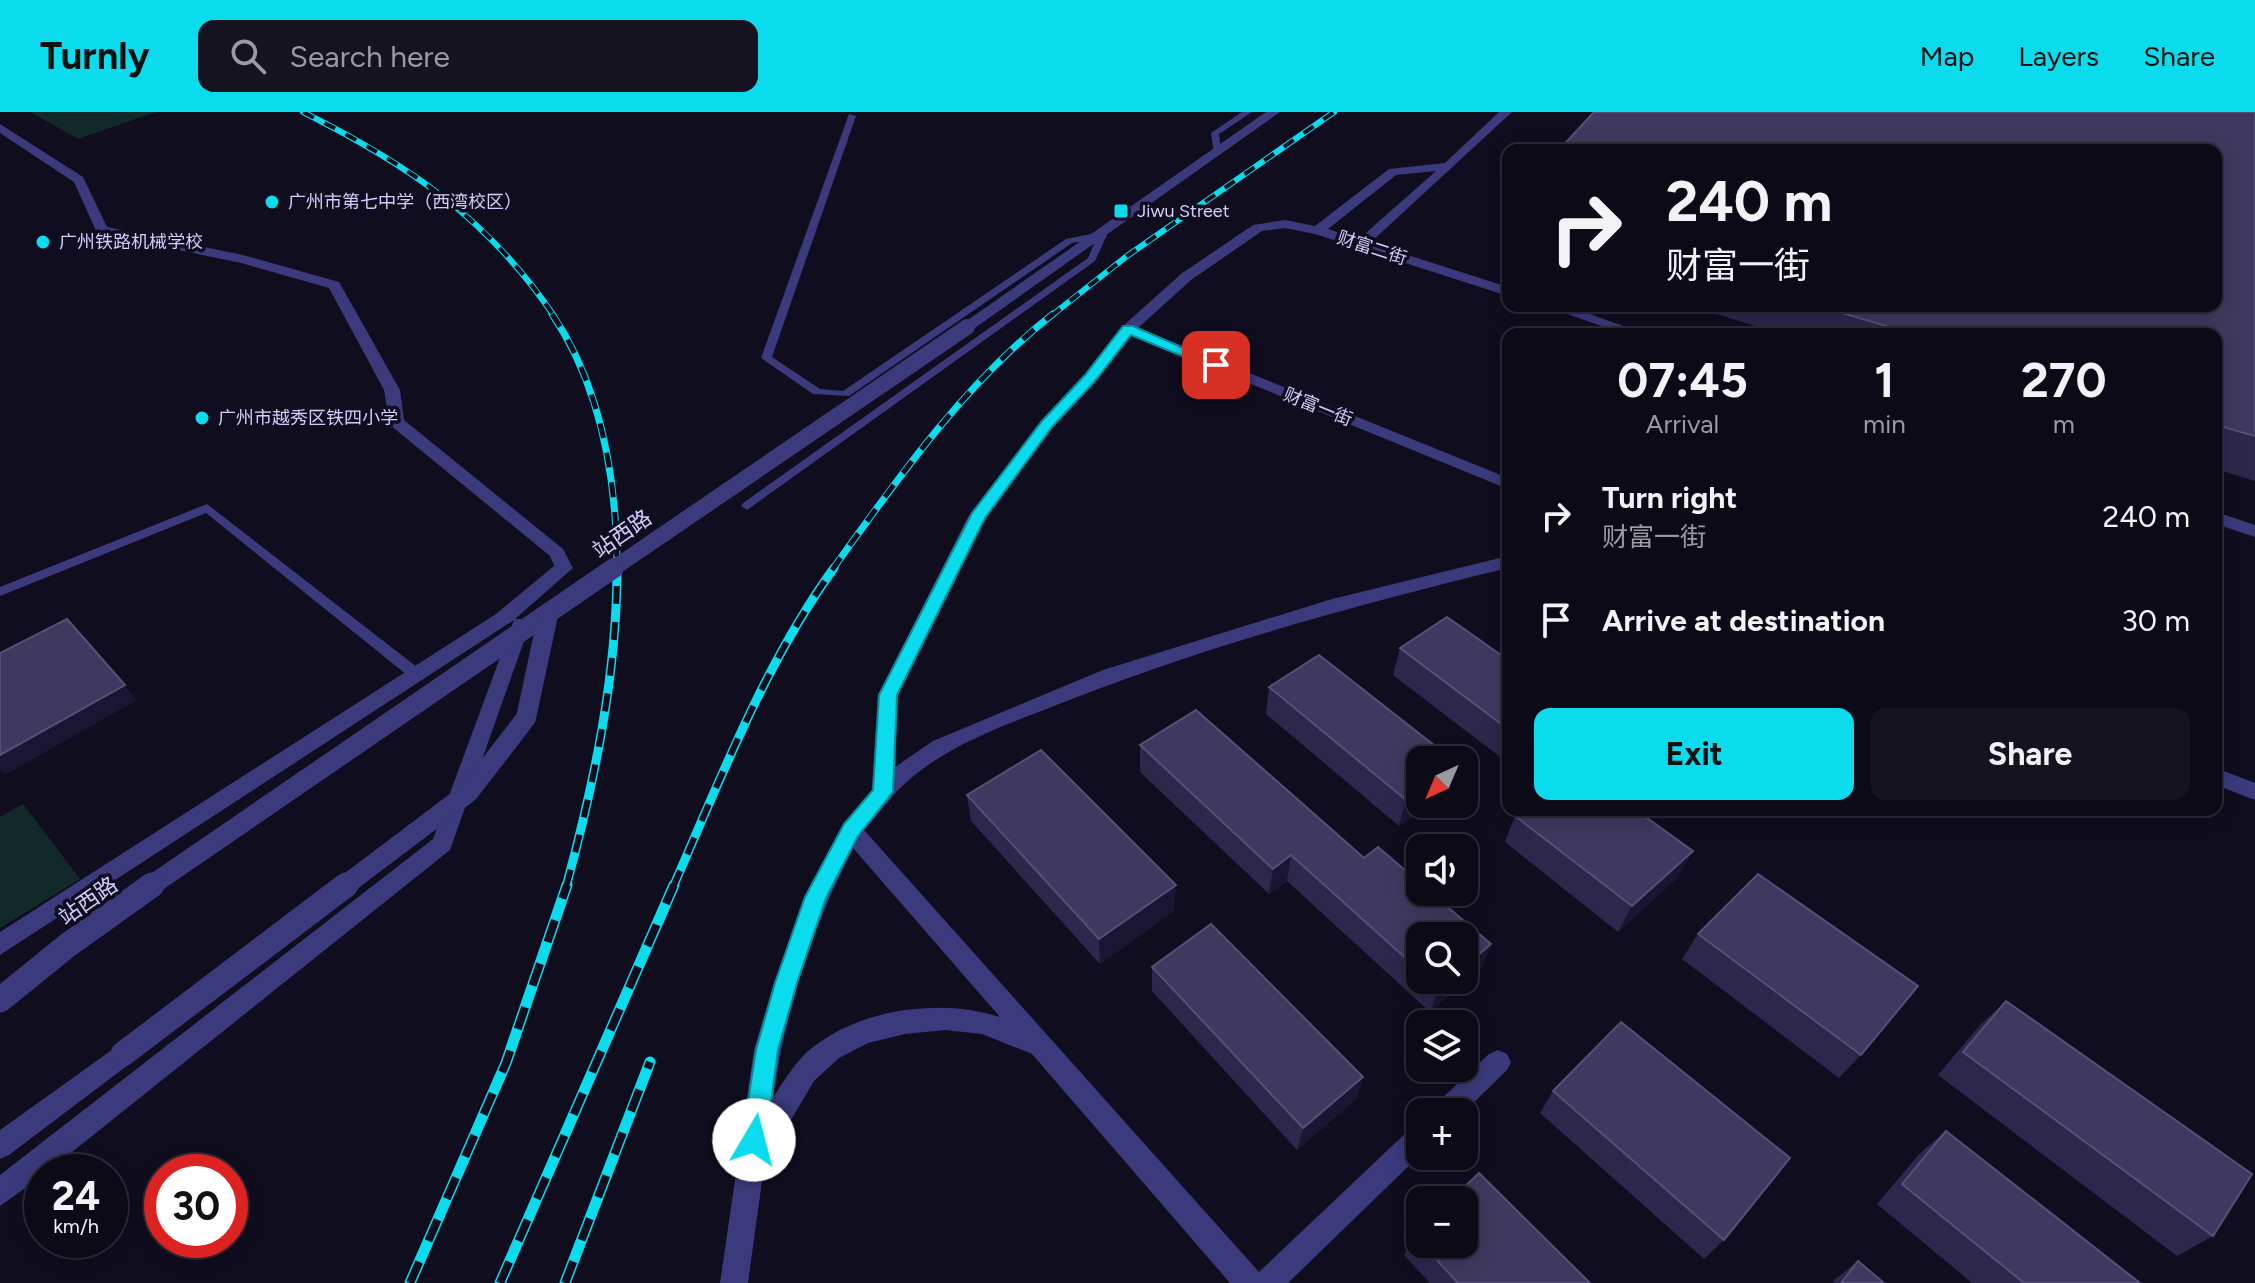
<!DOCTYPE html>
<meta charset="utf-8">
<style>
:root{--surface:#0c0a17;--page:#151320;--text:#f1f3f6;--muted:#9a9aa1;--line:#2c2b36;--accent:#0adbed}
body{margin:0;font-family:Figtree,"Noto Sans SC",sans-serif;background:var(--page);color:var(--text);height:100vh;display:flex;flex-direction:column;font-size:30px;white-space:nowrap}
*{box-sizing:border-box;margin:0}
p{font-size:26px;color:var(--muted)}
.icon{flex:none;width:44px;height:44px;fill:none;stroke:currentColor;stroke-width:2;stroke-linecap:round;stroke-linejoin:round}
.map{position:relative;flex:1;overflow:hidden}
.drawer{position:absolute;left:1502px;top:216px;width:720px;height:488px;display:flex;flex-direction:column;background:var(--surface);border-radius:16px;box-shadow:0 4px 20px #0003,0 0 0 2px var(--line)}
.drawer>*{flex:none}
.top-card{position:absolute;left:1502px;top:32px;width:720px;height:168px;border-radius:16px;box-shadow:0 4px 20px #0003,0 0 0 2px var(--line);background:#0c0a17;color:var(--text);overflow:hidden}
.needle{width:52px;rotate:224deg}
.controls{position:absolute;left:1406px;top:634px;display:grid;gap:16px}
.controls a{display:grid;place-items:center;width:72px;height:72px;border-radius:16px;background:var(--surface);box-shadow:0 4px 20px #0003,0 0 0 2px var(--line);font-size:40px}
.speed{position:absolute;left:24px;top:1042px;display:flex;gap:16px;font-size:40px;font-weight:700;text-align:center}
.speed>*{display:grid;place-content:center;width:104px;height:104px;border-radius:50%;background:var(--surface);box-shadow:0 4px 20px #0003,0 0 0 2px var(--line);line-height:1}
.speed small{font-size:20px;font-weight:400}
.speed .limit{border:12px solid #d22;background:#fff;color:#111}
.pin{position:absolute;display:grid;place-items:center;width:68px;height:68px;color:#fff;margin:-34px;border-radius:16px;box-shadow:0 4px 12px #0006}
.me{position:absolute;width:88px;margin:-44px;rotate:8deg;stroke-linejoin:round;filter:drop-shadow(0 0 6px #0008)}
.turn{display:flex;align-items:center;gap:28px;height:168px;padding:0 32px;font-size:36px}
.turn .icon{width:104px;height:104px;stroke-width:2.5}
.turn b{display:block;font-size:56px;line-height:68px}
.eta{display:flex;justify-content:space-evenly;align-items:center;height:136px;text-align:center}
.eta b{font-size:48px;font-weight:700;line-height:56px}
.cta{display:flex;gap:16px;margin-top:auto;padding:16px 32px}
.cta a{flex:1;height:92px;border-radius:16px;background:var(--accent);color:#111;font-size:32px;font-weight:700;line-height:92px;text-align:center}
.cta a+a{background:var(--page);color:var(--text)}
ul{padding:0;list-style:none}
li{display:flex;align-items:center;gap:24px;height:104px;padding:0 32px}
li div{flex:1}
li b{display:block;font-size:30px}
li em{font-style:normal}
header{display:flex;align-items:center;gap:48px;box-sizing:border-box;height:112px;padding:0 40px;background:var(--accent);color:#111}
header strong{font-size:38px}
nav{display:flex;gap:44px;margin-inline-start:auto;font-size:28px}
.search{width:560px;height:72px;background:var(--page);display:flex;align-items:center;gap:20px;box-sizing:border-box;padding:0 28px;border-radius:16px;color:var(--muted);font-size:30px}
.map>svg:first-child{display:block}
.green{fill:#112928}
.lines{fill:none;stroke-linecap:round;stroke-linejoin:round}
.service{fill:#3b3a7c;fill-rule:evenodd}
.minor{fill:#3b3a7c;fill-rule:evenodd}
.rail-far3-casing{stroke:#0adbed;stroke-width:6}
.rail-far2-casing{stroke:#0adbed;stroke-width:7}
.rail-far1-casing{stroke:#0adbed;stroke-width:9}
.rail-casing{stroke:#0adbed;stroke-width:11}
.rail-far3{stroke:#100d1f;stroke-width:4;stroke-dasharray:12;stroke-linecap:butt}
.rail-far2{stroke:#100d1f;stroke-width:5;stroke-dasharray:15;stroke-linecap:butt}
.rail-far1{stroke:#100d1f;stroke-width:6;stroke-dasharray:18;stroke-linecap:butt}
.rail{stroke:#100d1f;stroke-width:8;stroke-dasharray:23;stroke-linecap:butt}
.minor-bridge-far2{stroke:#3b3a7c;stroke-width:16}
.minor-bridge-far1{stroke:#3b3a7c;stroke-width:20}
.minor-bridge{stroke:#3b3a7c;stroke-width:25}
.wall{fill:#2d274c;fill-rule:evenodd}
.shaded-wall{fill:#1a1532}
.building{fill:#3f395f;stroke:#565078;stroke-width:2}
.route{fill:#0adbed;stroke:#068e9a;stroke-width:2}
.poi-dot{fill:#0adbed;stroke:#100d1f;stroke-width:3}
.labels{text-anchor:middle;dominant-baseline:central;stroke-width:7;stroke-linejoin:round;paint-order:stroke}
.far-poi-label{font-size:18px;fill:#d2cefd;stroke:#100d1f;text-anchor:start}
.far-street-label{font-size:18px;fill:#d2cefd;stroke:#100d1f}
.street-label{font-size:22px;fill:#d2cefd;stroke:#100d1f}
</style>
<header>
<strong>Turnly</strong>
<div class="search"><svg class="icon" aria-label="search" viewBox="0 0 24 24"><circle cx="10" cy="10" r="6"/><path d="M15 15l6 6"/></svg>Search here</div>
<nav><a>Map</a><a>Layers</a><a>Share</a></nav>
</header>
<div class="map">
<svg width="2255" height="1171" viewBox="0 0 2255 1171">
<rect width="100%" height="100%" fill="#100d1f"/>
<g class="green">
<path d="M30,0H156L78,27Z"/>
<path d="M23,692L80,767L0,816V705Z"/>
</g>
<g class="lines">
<g class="service">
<path d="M1242,0H1252L1219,22L1221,40L1214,42L1211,21Z"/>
<path d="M849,2L856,4L772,245L820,277L843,279L1066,127L1101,120L1107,123L1095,149L747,398L741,394L743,391L1088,146L1096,127L1072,131L849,284L813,282L761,246Z"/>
<path d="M207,392L422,559L424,563L422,567H412L206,401L0,484V475Z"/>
</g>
<g class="minor">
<path d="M1266,0H1280L972,218H962V212Z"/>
<path d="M1499,0H1512L1370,131L1508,175V184L1315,122L1285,116L1262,119L1191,168L1138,216L1508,366V377L1131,223L1095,269L1053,315L985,407L898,583L895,655L933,629L1103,558L1332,487L1508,444V456C1352,494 1198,536 1049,596C1002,614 947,634 909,668C892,682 879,702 864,718L1259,1160L1411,1016L1420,1012V1043L1288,1171H1230L1032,942L982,922L945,918L905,922L868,931L839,946L814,969L764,1054L748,1171H720L754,938L774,871L808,778L843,712L872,680L878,583L968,405L1041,309L1085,263L1123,214L1181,162L1253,113L1285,108L1315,114L1389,57L1445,51ZM1436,59L1359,127L1328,117L1396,63ZM853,736L1000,905C939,885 855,897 806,941C793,954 783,970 773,986C785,898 813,814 853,736Z"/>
<path d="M0,12L83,65L107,115L243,143L339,170L400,278L404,308L563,437L573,456L515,507H528L530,512L450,738L47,1060H42V1064L0,1094V1063L433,727L514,508L0,843V820L496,502L554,454L550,444L390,313L384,278L329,176L241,151L97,121L74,70L0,21Z"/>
<path d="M1545,194H1567L1646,222H1624Z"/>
<path d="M2216,400L2255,413V425L2216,412Z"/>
<path d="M2216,656L2255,671V688L2216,673Z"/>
<path d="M123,930L132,934L136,942L132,950L9,1043L0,1047V1018Z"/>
<path d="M1498,938L1507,942L1511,950L1507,958L1464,1000H1433L1437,991L1489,942Z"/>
</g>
<defs>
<g id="rail-far3">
<path d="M303,0C407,52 488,106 554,204"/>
<path d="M1051,204L1127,144L1334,0"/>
</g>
<g id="rail-far2">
<path d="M552,202C602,276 617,370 617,458"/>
<path d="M832,458C898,366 964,272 1053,202"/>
</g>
<g id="rail-far1">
<path d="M566,775C594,672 617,563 617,456"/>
<path d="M673,775C720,668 765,551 834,456"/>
</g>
<g id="rail">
<path d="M410,1171L506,951L567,773"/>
<path d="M500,1171L674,773"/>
<path d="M565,1171L650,950"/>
</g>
</defs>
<use href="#rail-far3" class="rail-far3-casing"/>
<use href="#rail-far2" class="rail-far2-casing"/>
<use href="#rail-far1" class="rail-far1-casing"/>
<use href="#rail" class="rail-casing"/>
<use href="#rail-far3" class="rail-far3"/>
<use href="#rail-far2" class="rail-far2"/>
<use href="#rail-far1" class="rail-far1"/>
<use href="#rail" class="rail"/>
<path class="minor-bridge-far2" d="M611,458L967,215"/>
<g class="minor-bridge-far1">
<path d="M149,775L614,456"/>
<path d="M343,775L469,680L526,606L548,503"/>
</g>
<g class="minor-bridge">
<path d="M0,888L68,833L152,773"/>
<path d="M123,942L346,773"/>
</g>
</g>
<g class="wall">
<path d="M2255,0V369L2216,357V222H1781L1691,194H2216Z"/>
<path d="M1400,536L1508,548V651L1393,563Z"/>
<path d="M1269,575L1420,692H1428L1399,714L1266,602Z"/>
<path d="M1140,633L1364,746L1491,832L1481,856L1430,900L1287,769L1269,782L1140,660ZM1420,824L1464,868H1420Z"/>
<path d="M967,683L1174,799L1100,852L971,709Z"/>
<path d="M1515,704L1678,765L1618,820L1505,730Z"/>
<path d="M1698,822L1861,943L1839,966L1682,847Z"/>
<path d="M1152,855L1363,965L1356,987L1297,1038L1152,879Z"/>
<path d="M2006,889L2213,1124L2177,1144L1938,963L1980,913Z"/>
<path d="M1553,979L1724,1128L1704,1147L1540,1001Z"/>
<path d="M1946,1019L2140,1171H1972L1877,1092L1920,1041Z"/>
<path d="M1420,1117V1132H1464L1590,1171H1430L1404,1143L1414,1124Z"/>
<path d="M1858,1149L1884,1171H1832L1834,1168Z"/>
</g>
<g class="shaded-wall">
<path d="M67,507L137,588L5,663L0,658V643Z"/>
<path d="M1420,677V692H1428L1399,714L1406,688Z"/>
<path d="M1693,739L1678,765L1618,820L1632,794Z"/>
<path d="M1291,743L1287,769L1269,782L1273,757Z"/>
<path d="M1176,773L1174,799L1100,852L1099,827Z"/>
<path d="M1491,832L1481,856L1430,900L1439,876L1448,868H1464V855Z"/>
<path d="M1363,965L1356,987L1297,1038L1303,1016Z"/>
</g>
<g class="building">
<path d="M1594,0H2255V324L2216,313V222H1913L1819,194H2216V38H1559Z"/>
<path d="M1447,505L1508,548V617L1400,536Z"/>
<path d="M67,507L125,573L0,643V541Z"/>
<path d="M1319,543L1453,648H1420V677L1406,688L1269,575Z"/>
<path d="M1196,598L1364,746L1378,735L1420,771V780H1430L1491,832L1464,855V824H1420V859L1291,743L1273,757L1140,633Z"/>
<path d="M1041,638L1176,773L1099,827L967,683Z"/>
<path d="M1522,698H1636L1693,739L1632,794L1515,704Z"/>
<path d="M1758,762L1918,874L1861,943L1698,822Z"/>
<path d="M1211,812L1363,965L1303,1016L1152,855Z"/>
<path d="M1430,868H1448L1439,876Z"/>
<path d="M2006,889L2252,1062L2213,1124L1963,940Z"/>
<path d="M1621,910L1790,1046L1724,1128L1553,979Z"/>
<path d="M1946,1019L2140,1171H2024L1902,1072Z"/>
<path d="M1479,1061L1590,1171H1458L1422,1132H1464V1088H1451Z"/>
<path d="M1420,1117V1130L1414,1124Z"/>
<path d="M1858,1149L1884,1171H1841Z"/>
</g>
<path class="route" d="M1123,214H1133L1223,253L1211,256L1131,223L1095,269L1052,315L985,406L897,583L893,680L858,724L826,786L797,871L778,938L766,1028L762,1037L754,1040L745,1037L742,1028L756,938L775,871L805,785L844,712L873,678L879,583L972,401L1042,309L1085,263Z"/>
<g class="poi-dot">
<circle cx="272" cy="90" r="8"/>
<rect x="1113" y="91" width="16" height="16" rx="4"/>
<circle cx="43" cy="130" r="8"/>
<circle cx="202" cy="306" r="8"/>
</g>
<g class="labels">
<g class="far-poi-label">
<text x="288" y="90">广州市第七中学（西湾校区）</text>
<text x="1137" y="99">Jiwu Street</text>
<text x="59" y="130">广州铁路机械学校</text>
<text x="218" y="306">广州市越秀区铁四小学</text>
</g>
<g class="far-street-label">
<text transform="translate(1372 136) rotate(18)">财富二街</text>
<text transform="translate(1318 295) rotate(22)">财富一街</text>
</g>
<g class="street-label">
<text transform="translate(622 422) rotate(-35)">站西路</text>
<text transform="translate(88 789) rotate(-35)">站西路</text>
</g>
</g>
</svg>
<div class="controls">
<a><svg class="needle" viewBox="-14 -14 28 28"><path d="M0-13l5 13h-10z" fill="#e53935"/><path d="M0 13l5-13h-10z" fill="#9a9aa1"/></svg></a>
<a><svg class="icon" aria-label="sound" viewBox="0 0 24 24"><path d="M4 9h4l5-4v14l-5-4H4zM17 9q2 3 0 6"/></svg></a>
<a><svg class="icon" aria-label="search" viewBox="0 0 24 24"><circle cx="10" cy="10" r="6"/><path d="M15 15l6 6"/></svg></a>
<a><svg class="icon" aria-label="layers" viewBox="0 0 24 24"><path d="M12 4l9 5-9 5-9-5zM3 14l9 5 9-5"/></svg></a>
<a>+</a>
<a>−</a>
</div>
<div class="speed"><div>24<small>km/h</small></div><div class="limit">30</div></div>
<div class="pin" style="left:1216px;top:253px;background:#d93025"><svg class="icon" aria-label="arrive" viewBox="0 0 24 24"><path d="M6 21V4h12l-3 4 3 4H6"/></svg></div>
<svg class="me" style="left:754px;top:1028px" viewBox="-20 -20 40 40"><circle r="19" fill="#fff"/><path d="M0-13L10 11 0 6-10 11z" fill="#0adbed"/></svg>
<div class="top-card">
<div class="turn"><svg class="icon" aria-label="right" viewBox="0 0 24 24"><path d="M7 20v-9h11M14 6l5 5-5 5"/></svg><div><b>240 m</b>财富一街</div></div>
</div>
<section class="drawer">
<div class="eta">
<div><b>07:45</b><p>Arrival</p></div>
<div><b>1</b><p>min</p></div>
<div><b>270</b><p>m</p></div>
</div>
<ul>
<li><svg class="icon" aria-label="right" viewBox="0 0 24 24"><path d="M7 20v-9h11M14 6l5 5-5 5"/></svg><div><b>Turn right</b><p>财富一街</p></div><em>240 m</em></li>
<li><svg class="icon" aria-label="arrive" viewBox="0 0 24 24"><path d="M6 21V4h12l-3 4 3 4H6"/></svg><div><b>Arrive at destination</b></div><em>30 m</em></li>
</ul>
<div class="cta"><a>Exit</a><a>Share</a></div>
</section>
</div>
